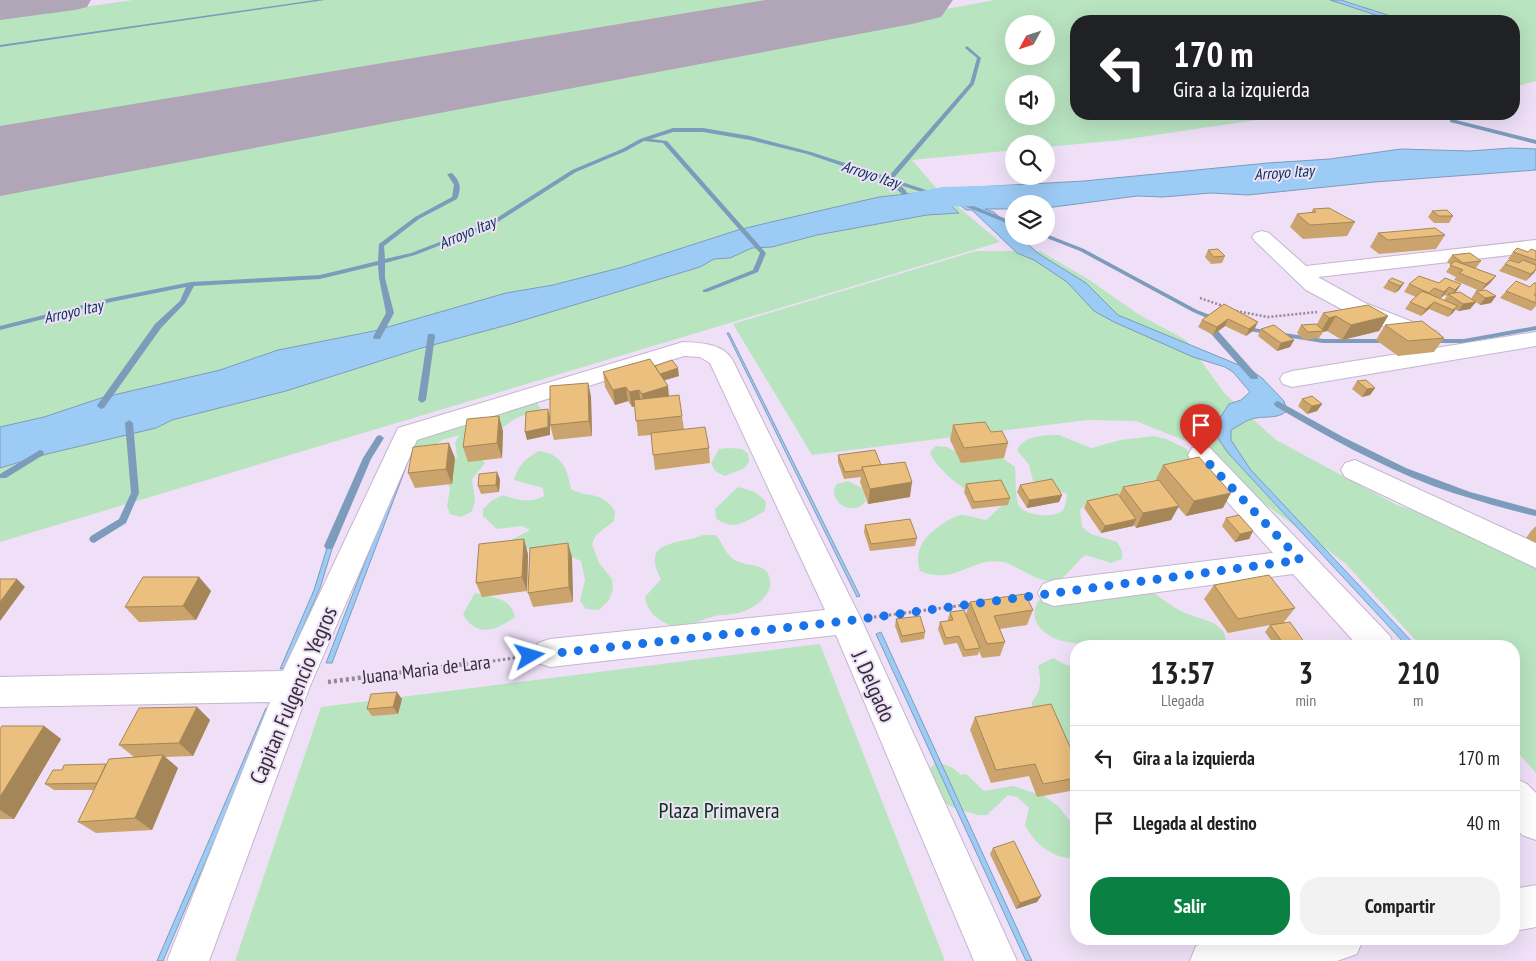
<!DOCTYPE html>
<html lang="es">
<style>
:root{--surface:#fff;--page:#f2f2f2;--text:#202124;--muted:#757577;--line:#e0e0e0;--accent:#0b8043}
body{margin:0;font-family:"PT Sans Narrow",sans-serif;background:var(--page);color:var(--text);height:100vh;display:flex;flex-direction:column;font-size:19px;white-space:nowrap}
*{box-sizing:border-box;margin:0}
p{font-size:16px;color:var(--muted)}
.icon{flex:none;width:28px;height:28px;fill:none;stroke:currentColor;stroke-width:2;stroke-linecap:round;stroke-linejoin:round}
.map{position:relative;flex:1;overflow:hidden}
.panel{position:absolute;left:1070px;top:640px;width:450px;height:305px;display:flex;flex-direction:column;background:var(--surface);border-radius:20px;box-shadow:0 5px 20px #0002}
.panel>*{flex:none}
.hud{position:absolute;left:1070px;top:15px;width:450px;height:105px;border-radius:20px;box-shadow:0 5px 20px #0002;background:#202124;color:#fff;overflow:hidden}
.needle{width:32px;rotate:230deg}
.fabs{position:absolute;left:1005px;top:15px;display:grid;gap:10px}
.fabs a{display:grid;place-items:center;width:50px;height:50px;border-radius:50%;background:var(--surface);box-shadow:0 5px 20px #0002;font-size:25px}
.pin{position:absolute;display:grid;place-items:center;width:42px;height:42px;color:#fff;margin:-51px -21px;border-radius:50% 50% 50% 0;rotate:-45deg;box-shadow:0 0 5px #0007}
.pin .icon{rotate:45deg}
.me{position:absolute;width:55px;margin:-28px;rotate:83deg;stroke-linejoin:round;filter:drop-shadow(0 0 4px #0008)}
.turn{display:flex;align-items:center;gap:18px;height:105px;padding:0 20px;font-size:22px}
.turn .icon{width:65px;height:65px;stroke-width:2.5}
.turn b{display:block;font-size:35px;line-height:42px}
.eta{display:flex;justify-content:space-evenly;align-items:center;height:85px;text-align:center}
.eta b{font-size:30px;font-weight:600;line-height:35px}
.action{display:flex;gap:10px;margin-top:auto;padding:10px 20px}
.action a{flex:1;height:58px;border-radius:20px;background:var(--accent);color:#fff;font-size:20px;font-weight:600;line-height:58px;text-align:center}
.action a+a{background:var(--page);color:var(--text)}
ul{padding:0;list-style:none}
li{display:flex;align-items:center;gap:15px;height:65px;padding:0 20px;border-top:1px solid var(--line)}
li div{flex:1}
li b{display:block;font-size:19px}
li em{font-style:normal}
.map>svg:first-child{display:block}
.green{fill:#b9e4c0;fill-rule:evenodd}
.water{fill:#9ccbf5;stroke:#7d9cbc}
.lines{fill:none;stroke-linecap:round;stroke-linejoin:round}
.stream{fill:#7d9cbc;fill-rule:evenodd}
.river{fill:#9ccbf5;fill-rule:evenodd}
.taxiway{fill:#b1a5b8;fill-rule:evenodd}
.runway{fill:#b1a5b8;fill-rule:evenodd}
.minor-casing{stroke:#c5b6ce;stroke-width:2}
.path-far2{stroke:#94899a;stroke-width:2.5;stroke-dasharray:2 2;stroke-linecap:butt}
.path-far1{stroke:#94899a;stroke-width:3;stroke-dasharray:2.5 2.5;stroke-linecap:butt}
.path{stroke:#94899a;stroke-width:4.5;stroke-dasharray:3 3;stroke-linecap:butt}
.minor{fill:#fff;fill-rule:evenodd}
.wall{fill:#caa46c;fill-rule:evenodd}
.shaded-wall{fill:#a48658}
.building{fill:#ebbf7e;stroke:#a48658}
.route{stroke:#1a73e8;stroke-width:9;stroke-dasharray:0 16.2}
.labels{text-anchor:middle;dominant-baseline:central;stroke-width:4;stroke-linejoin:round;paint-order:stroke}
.far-water-label{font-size:16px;font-style:italic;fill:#023152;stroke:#efe0f8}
.street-label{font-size:19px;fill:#352f38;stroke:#efe0f8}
.near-street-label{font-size:22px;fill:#352f38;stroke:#efe0f8}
.near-park-label{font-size:22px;fill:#053514;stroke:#efe0f8}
</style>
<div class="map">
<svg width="1536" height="961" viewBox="0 0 1536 961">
<rect width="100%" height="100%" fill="#efe0f8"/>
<g class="green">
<path d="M133,0H796L0,133V19Z"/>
<path d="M995,0H1536V81L1514,87V21H1076V114H1298L1121,140L1046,147V144H1014V150L912,160L937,189L1000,242L0,542V183ZM1014,24H1046V56H1014ZM1014,84H1046V116H1014Z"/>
<path d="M976,251H1040L1088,279L1138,314L1186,340L1225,394L1276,440L1397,505L1536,552V773L1514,748V646H1421L1345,563L1243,488L1208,450L1136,421L1087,420L812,455L733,324Z"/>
<path d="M537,403L541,409C532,416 524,413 515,419C500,428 487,440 474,452L485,463L472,479L475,501L472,511L461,517L450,514L447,506L450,489L447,481V473L457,457L455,442L460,435L442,440L434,446L413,449V442C438,432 464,428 489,419C507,413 517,404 537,403Z"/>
<path d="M1048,435H1059L1091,448L1121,440L1154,436L1166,439L1187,449L1193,457L1194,464L1163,479L1141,482L1107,501L1086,504L1080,510L1082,527L1091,534L1117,542L1122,551V559L1111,563L1086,555C1075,561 1070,576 1057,580C1038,585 1020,566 1003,562C971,556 957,586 920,571C913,549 926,534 944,523C949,520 956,515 962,515C969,515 979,519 986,520L1006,502C996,499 985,498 975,494C961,489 934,466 930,452L936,446L947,447L966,457L998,455L1015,467C1016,477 1015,499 1019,506C1026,516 1055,519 1063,510C1066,505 1066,500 1067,494L1033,481L1029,465L1017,450C1024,437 1035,437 1048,435Z"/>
<path d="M730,448L741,449L748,453L749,461L745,468L725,476L715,471L711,463L719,449Z"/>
<path d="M539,451C562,454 567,468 571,489C591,499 600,490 615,511L614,521L596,535L592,544L599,563L612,579L613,589L609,600L599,610L586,609L580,601L585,580L581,561L561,552L538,553L528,549L503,550L509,541L530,530L522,526L497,529L483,516V509L491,501L503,495C518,500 529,504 544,496L543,488L514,480C518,465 526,458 539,451Z"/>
<path d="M848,481L862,488L866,501L859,507C846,511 833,503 834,489L837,484Z"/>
<path d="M738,487C750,490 758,492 766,502L765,511C747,520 734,533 716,518L715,509Z"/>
<path d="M703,535H716C722,542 725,553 733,559C745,568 767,561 770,580C773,595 754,608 742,612C733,615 724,614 715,616C693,621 681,636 659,619C650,613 647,607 645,597L661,579C639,539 680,545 703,535Z"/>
<path d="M1151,591L1172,606L1185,613L1214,623L1224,632L1227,646H1084L1083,644C1075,643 1064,642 1056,639C1038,631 1027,615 1040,599L1065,600Z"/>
<path d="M475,593C493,598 511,597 515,617C496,631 476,638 463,614Z"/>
<path d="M820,644L945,961H235L321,707Z"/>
<path d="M1053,658L1066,665L1076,666V753L1033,715L1032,702C1042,690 1041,680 1038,666Z"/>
<path d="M937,762L953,768L961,775L966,774L984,791L1013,786L1044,796L1058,806L1074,826L1076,833V859C1053,858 1036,846 1025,825L1029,808L1017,797L1008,795L987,815H978L954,808L939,800L926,772Z"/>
</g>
<g class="water">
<path d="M1330,0H1341L1406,21H1394Z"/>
<path d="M1511,148L1536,149V170L1375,182L1248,195L1211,193L1163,197L1137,196L1046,208V204H1014V209H985L994,212L1014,231V236H1019L1039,254L1086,283L1118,315L1251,370L1262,378L1284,401L1287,411C1277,419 1268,416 1256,418C1247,419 1239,426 1231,430V440L1250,469L1416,646H1407L1228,453L1213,431L1214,427L1229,404L1241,400L1250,392L1233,372L1225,367L1193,357L1114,322L1094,311L1067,282L1034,260L1017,253L972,210H966L942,191L957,188L1084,181L1268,163L1330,159L1401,149L1469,151Z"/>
<path d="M934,191L959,213L927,215L817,235L772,247L752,248L730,258L714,259L700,267L511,324L418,349L286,391L172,420L156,428L47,454L0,468V427L44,417L101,398L220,370L278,350L374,331L506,293L553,285L623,267L738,230L771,222L879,197Z"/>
<path d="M727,333H729L860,596L857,597Z"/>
<path d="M410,446H414L332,663H326Z"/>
<path d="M331,535L336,536L320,588L285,668L280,669L314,590Z"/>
<path d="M881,632L1032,961H1026L876,634Z"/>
<path d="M266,708H271L163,961H157Z"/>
</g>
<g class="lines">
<g class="stream">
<path d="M315,0H325L0,47V45Z"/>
<path d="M967,46L981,58L974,84L893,179L971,205L1014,222V226L967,207L900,185C906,190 912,197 911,205H907L902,194L887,181L807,154L750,140L703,132H673L651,139L667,141L765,252L766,253L758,272L707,292H703V290L753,270L760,253L663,143L644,141L626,151L576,172L493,225L415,255L385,263V278L394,313L380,339H374L373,337L386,313L379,278L378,265L320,279L194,286L185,303L161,328L104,408L101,409L97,406L98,404L155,324L180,301L186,287L111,302L0,330V326L111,298L191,282L320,275L378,261L379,244L415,217L452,197L454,185L447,174L452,173C460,181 462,188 457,199L419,219L384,246L385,259L411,253L489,223L572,170L622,149L640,139L673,128H703L750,136L811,152L888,177L970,83L977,58L965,48Z"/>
<path d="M1452,119L1536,140V144L1450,122V120Z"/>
<path d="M1046,234L1084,249L1197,310L1223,320L1219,322H1216L1193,312L1080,251L1044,237L1043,236H1046Z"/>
<path d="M1205,323H1211L1257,375L1258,377L1257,379H1251L1205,327Z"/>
<path d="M1240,326L1323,339H1389L1393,341L1389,343H1323L1243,330H1240Z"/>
<path d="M1536,326V330L1464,343H1432L1428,341L1432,339H1464Z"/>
<path d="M428,334H434L435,336L426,400L422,403L418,400Z"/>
<path d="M1278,401L1343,437L1406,468L1470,492L1536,510V516C1501,508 1467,498 1433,486C1378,465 1326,436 1275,406L1274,404L1275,402Z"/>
<path d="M129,420L133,423L139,493L126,523L94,543L91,542L89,539L91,536L119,519L131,493L125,423Z"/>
<path d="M380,435L384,438L371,459L334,546L332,549H326L324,546L363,458L377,436Z"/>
<path d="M40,450L43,451L44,453L43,455L6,478H0V474Z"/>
</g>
<path class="river" d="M1018,185L1030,188L1034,195L1030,202L1014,205L942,207L875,220L863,217L858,210L863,203L942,187Z"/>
<path class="taxiway" d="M0,0H91L87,7L75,10L0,20Z"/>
<path class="runway" d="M765,0H953L941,17L912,24L0,196V126Z"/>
<defs>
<g id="minor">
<path d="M1262,231L1269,233L1306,266L1536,240V252L1318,277L1365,303L1438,332L1441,337L1438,342L1430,344L1349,313L1306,290L1255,241L1252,237L1255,233Z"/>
<path d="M1536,332V346L1292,387L1283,384L1280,379L1283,374L1292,371Z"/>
<path d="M683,342C701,343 721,343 732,359L862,621L1017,961H974L836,635L550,667L538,663L533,653L538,643L550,639L825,610L710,363L700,357L684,356L417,440L310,686L209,961H167L270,702L0,707V677L283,671L398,428Z"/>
<path d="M1201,446L1210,448L1390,636L1394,646H1358L1293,574L1054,606L1043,602L1038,593L1043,584L1054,580L1273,553L1192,462L1188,455L1192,448Z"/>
<path d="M1355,460L1536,543V568L1345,477L1341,470L1345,463Z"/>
<path d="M1514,778L1527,784L1536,793V840L1522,835L1514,825Z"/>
<path d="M1536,885V927L1514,931V889Z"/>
<path d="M1216,939H1363L1357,954L1337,961H1190L1196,946Z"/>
</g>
</defs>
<use href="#minor" class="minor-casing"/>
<g class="path-far2">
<path d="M1200,298L1226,307"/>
<path d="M1236,311L1268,317L1317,312"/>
</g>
<g class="path-far1">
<path d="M874,617L972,604"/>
<path d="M478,663L522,657"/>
</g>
<path class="path" d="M328,682L488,661"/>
<use href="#minor" class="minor"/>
</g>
<g class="wall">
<path d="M1313,209L1355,222L1347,236L1303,239L1290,227L1297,214L1311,213Z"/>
<path d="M1432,211L1453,216L1449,223H1434L1428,217Z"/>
<path d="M1378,233L1445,235L1436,249L1379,254L1370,247Z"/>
<path d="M1208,250L1225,256L1222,263L1211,264L1205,257Z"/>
<path d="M1536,251V270L1526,281L1499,271L1505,264L1519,263L1508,259L1513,252H1528Z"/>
<path d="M1452,255L1481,261L1476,268H1474L1496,276L1490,283L1482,290L1496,296L1491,303L1480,305L1476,302L1470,309L1458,311L1455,309L1448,317L1429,309L1421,316L1405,309L1410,302L1416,297L1404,292L1409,284L1439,283L1461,284L1455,293L1471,299L1476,291H1480L1454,280L1456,277L1446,272L1451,265L1447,262ZM1444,295L1447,296L1444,300L1440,299Z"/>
<path d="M1388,281L1404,283L1399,290L1395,293L1383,288Z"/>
<path d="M1536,283V295H1535L1536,296V306L1531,311L1500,298L1506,291L1530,287Z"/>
<path d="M1224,304L1254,330L1246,336L1225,326L1213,335L1198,327L1202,320Z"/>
<path d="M1323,313L1388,316L1379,331L1342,340L1327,331L1323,332L1319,338L1304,340L1297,333L1301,325L1317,324Z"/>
<path d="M1385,325L1444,338L1434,352L1398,356L1376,340Z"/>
<path d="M1261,329L1294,340L1290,347L1277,351L1258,336Z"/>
<path d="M655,366L679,376L664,380L668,386L669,397L682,416L684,429L709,448L710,463L655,470L651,435L638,436L635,406L632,407L628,401L615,405L605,387L603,372Z"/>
<path d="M1357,381L1375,388L1370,395L1362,397L1352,389Z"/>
<path d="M588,383L591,397L592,436L554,440L550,425Z"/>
<path d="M1302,399L1322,404L1317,411L1307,414L1298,406Z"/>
<path d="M953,425L991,432L1008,443L1004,458L961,463L950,440Z"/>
<path d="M503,431L502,458L468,462L463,447Z"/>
<path d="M838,455L881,465L910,497L868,504L860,482L861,477L844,479L838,462Z"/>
<path d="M455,458L452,484L415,488L408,473Z"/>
<path d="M1163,465L1223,508L1186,516L1178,507L1171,520L1136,528L1134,525L1133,526L1101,533L1084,508L1087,501L1119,496L1123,487L1157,481L1156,479Z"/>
<path d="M500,479L499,492L481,494L478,486Z"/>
<path d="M966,484L1010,498L1008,505L972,509L964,492Z"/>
<path d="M1020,485L1062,495L1059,502L1027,508L1017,492Z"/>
<path d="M1226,518L1253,531L1249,539L1235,542L1222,526Z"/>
<path d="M865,525L917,538L915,546L870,551L864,532Z"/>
<path d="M1536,526V543L1526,538L1531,531Z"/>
<path d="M528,554L527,591L482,597L476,583Z"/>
<path d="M572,557L573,602L533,607L528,593Z"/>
<path d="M199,577L211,591L196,620L139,622L125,607Z"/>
<path d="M1214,585L1295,608L1284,622L1307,646H1275L1265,632L1270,625L1228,633L1204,599Z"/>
<path d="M970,602L1033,610L1027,625L1000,629L1005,642L1000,656L982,658L979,651L978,655L963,657L957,643L944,645L938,629L940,622L948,621V619L950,612L966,614Z"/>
<path d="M896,619L925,632L924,639L901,643L895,626Z"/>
<path d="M402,699L398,714L372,716L367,709Z"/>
<path d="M197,707L210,720L193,756L165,757L178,768L152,830L96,833L78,822L94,790H54L45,784L62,770L106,764L134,757L119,745Z"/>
<path d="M975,717L1075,758L1076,757V790L1037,797L1029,776L991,783L970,730Z"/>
<path d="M44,726L61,739L14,819H0V729Z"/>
<path d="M993,848L1041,896L1037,902L1016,909L990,854Z"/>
</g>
<g class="shaded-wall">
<path d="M1536,269L1534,273L1526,281L1531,274Z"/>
<path d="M1496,276L1490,283L1481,291L1486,284Z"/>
<path d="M1404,283L1399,290L1395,293L1400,286Z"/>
<path d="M1461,284L1456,292L1450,297L1455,290Z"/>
<path d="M1449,287L1444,295L1439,300L1444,292Z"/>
<path d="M1496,296L1491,303L1480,305L1485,298Z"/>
<path d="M1434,302L1429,309L1421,316L1426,309Z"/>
<path d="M1476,302L1470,309L1458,311L1463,304Z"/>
<path d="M1458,306L1453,313L1448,317L1453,310Z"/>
<path d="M1336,316L1327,331L1323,332L1324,331H1321L1329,318Z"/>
<path d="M1388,316L1379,331L1342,340L1351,325Z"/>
<path d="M1228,319L1225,326L1213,335L1217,327Z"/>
<path d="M1258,322L1254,330L1246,336L1249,329Z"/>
<path d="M1294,340L1290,347L1277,351L1281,343Z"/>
<path d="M678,368L679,376L659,382V374Z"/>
<path d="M588,383L591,397L592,436L589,421Z"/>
<path d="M668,386L669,401L644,409L642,394Z"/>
<path d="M626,387L628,401L615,405L613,390Z"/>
<path d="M1375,388L1370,395L1362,397L1367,389Z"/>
<path d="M639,390L641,404L632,407L629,392Z"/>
<path d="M1322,404L1317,411L1307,414L1312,406Z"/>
<path d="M548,409L550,417V435L527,440L525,432Z"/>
<path d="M499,416L503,431L502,458L497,443Z"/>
<path d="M449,443L455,458L452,484L446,469Z"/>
<path d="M497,472L500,479L499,492L496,485Z"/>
<path d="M912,482L910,497L868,504L870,489Z"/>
<path d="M1231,493L1223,508L1186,516L1194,501Z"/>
<path d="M1062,495L1059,502L1027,508L1029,500Z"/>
<path d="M1179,506L1171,520L1136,528L1143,513Z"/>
<path d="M1136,519L1133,526L1101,533L1105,526Z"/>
<path d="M1253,531L1249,539L1235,542L1240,534Z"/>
<path d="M524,539L528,554L527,591L522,577Z"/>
<path d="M568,543L572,557L573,602L569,587Z"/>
<path d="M199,577L211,591L196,620L183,606Z"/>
<path d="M17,579L25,587L0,621V602Z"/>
<path d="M397,692L402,699L398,714L393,707Z"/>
<path d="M197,707L210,720L193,756L179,743Z"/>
<path d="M44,726L61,739L14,819L0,810V797Z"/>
<path d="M163,755L178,768L152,830L135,818Z"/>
<path d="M1041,896L1037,902L1016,909L1020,903Z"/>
</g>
<g class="building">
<path d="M1329,208L1355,222L1310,225L1297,214L1316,212L1313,209Z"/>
<path d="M1447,210L1453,216H1439L1432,211Z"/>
<path d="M1435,228L1445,235L1388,240L1378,233Z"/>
<path d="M1517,248L1528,252L1531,249L1536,251V260L1513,252Z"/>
<path d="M1218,249L1225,256L1214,257L1208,250Z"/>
<path d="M1470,253L1481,261L1463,263L1452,255Z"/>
<path d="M1509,260L1519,263L1523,260L1536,265V269L1531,274L1505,264Z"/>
<path d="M1455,261L1496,276L1486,284L1459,273L1463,270L1450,265Z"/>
<path d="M1419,276L1439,283L1445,278L1461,284L1455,290L1449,287L1444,292L1434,288L1429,293L1409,284Z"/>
<path d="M1392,278L1404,283L1400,286L1388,281Z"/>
<path d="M1516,281L1530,287L1534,283H1536V293L1534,295L1536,296V303L1506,291Z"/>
<path d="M1486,290L1496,296L1485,298L1476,291Z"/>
<path d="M1422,291L1458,306L1453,310L1434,302L1426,309L1410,302Z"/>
<path d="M1460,292L1476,302L1463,304L1448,294Z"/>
<path d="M1224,304L1258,322L1249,329L1228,319L1217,327L1202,320Z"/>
<path d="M1368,305L1388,316L1351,325L1336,316L1329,318L1323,313Z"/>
<path d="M1422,321L1444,338L1408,341L1385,325Z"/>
<path d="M1316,324L1324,331L1308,332L1301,325Z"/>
<path d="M1274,325L1294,340L1281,343L1261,329Z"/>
<path d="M650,359L668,386L642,394L639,390L629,392L626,387L613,390L603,372Z"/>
<path d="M672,360L678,368L660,374L655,366Z"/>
<path d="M1366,380L1375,388L1367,389L1357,381Z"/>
<path d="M588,383L589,421L550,425V386Z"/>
<path d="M679,395L682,416L636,421L634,400Z"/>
<path d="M1312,396L1322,404L1312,406L1302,399Z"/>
<path d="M548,409V427L525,432L526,412Z"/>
<path d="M499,416L497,443L463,447L467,419Z"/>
<path d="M985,422L991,432L1002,431L1008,443L964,448L953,425Z"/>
<path d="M705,427L709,448L653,455L651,433Z"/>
<path d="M449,443L446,469L408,473L413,447Z"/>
<path d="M875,450L881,465L862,467V470L845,472L838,455Z"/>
<path d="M1199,457L1231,493L1194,501L1163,465Z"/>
<path d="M905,462L912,482L870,489L862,467Z"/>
<path d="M497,472L496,485L478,486L479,474Z"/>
<path d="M1052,479L1062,495L1029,500L1020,485Z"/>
<path d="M1001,480L1010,498L974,502L966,484Z"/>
<path d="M1159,480L1179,506L1143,513L1123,487Z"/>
<path d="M1118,494L1136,519L1105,526L1087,501Z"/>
<path d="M1239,515L1253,531L1240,534L1226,518Z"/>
<path d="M910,519L917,538L871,544L865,525Z"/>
<path d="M524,539L522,577L476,583L479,544Z"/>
<path d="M568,543L569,587L528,593L530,548Z"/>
<path d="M1269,575L1295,608L1238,619L1214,585Z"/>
<path d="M143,577H199L183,606L125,607Z"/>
<path d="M0,579H17L0,602Z"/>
<path d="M1025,594L1033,610L994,616L1005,642L987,644L970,602Z"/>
<path d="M964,610L980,648L965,650L959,636L946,638L940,622L953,620L950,612Z"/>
<path d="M920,616L925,632L902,636L896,619Z"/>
<path d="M1290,622L1307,646H1285L1270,625Z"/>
<path d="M397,692L393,707L367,709L371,694Z"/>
<path d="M1051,704L1075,758L1076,757V778L1043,784L1035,764L996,770L975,717Z"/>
<path d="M197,707L179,743L119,745L139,708Z"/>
<path d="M2,726H44L0,797V729Z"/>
<path d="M163,755L135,818L78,822L109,759Z"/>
<path d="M106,764L97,783L45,784L53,770H62L64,765Z"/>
<path d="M1014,841L1041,896L1020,903L993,848Z"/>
</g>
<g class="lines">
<path class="route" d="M530,656L846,621L1300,560L1201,455"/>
</g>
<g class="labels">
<g class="far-water-label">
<text transform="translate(1284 172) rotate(-4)">Arroyo Itay</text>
<text transform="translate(871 174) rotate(18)">Arroyo Itay</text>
<text transform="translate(467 232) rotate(-23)">Arroyo Itay</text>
<text transform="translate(73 311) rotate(-13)">Arroyo Itay</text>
</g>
<g class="street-label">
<text transform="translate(426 669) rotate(-7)">Juana Maria de Lara</text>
</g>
<g class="near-street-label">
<text transform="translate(874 686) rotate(66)">J. Delgado</text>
<text transform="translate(293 695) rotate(-67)">Capitan Fulgencio Yegros</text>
</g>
<g class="near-park-label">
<text x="719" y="810">Plaza Primavera</text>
</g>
</g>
</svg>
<div class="fabs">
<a><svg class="needle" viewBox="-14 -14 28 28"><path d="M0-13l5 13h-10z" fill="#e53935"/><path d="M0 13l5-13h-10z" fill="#757577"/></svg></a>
<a><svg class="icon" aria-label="sound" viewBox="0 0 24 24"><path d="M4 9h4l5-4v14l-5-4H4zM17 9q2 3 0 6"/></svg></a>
<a><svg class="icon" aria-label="search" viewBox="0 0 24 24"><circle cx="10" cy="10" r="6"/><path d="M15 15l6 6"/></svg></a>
<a><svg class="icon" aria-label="layers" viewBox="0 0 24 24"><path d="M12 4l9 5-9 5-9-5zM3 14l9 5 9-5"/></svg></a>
</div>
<div class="pin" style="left:1201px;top:455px;background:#d93025"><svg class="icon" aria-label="arrive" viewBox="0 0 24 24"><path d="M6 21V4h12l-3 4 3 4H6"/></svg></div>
<svg class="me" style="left:530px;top:656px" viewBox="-20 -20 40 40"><path d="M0-17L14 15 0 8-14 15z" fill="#1a73e8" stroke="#fff" stroke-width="4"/></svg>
<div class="hud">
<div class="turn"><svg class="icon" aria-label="left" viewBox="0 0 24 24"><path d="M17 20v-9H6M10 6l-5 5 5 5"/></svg><div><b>170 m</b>Gira a la izquierda</div></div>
</div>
<section class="panel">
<div class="eta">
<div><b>13:57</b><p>Llegada</p></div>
<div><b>3</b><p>min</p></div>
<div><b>210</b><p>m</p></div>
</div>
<ul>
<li><svg class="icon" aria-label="left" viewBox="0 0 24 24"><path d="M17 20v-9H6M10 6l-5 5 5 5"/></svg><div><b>Gira a la izquierda</b></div><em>170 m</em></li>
<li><svg class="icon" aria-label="arrive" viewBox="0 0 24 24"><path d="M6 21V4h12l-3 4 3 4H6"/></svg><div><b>Llegada al destino</b></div><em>40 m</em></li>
</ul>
<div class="action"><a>Salir</a><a>Compartir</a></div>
</section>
</div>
